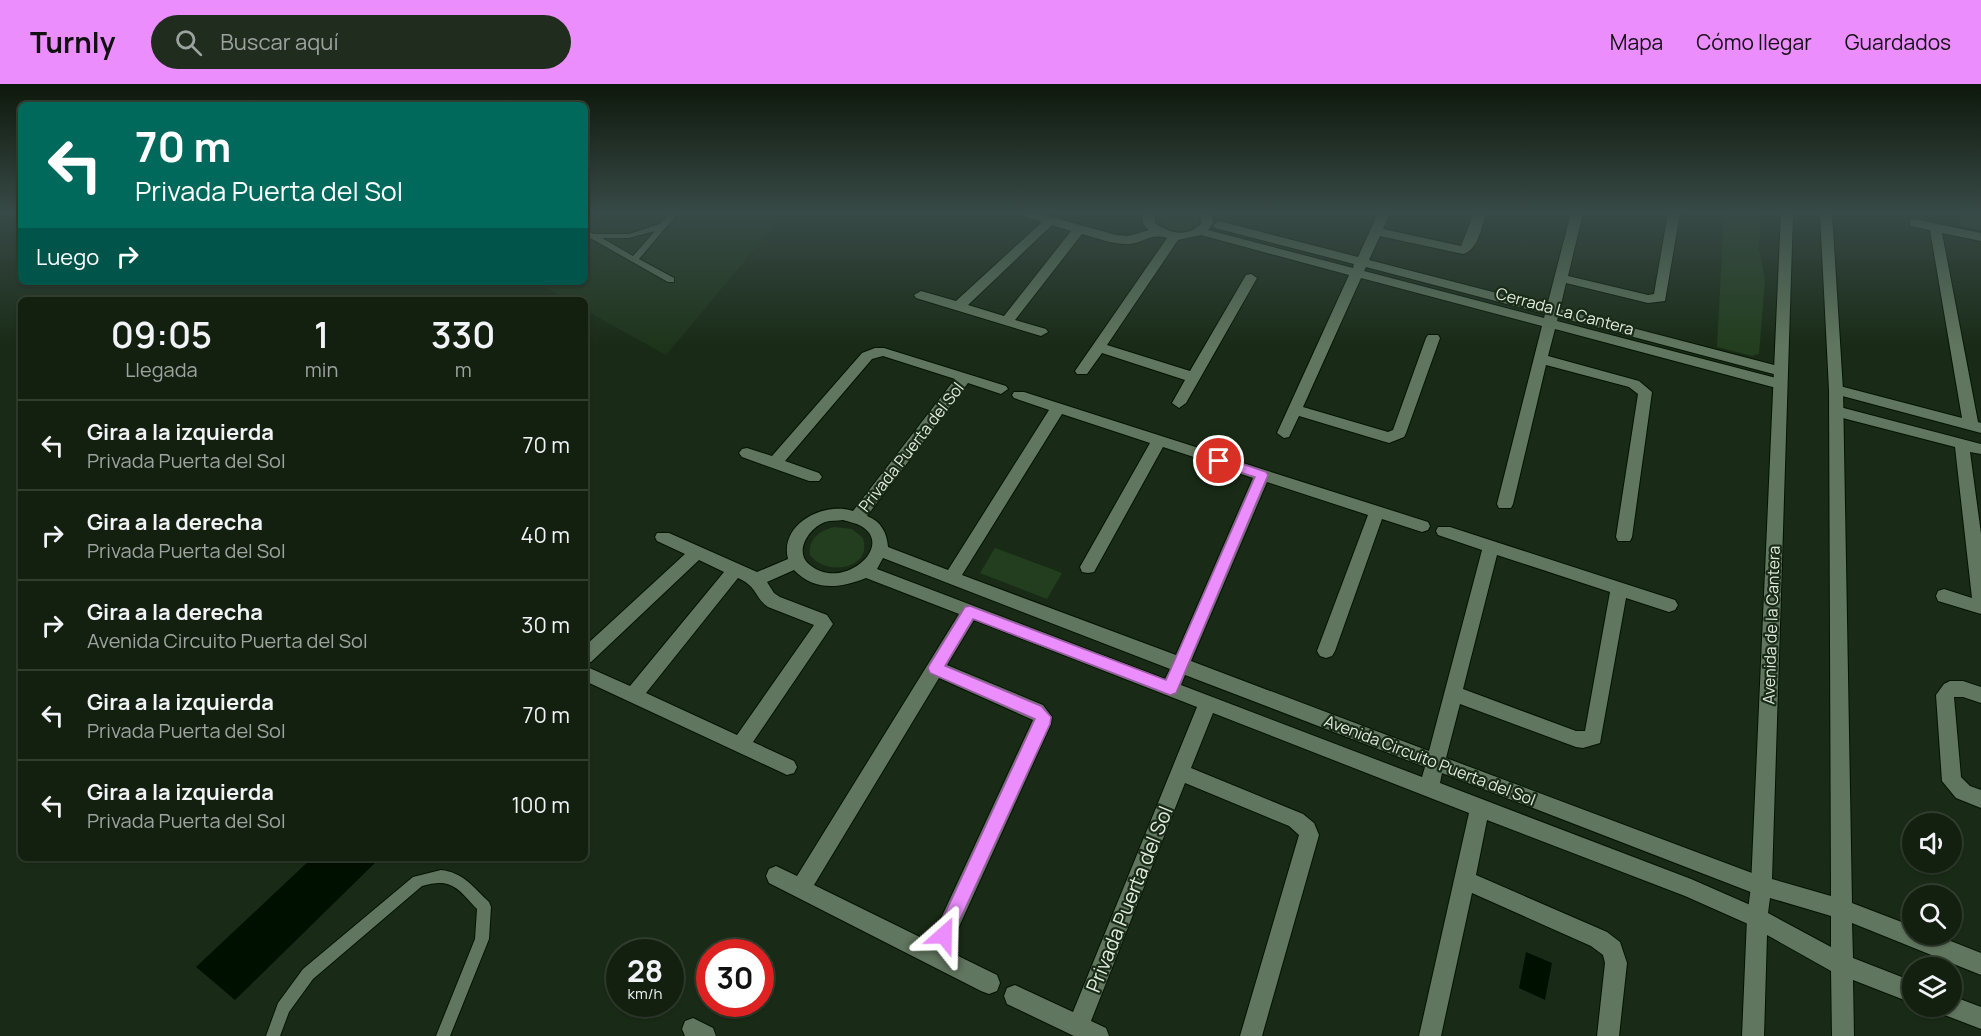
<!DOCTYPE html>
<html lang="es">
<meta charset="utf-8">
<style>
:root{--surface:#132010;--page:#202d1e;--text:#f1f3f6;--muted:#9da39f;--line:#323e30;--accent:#eb8dfc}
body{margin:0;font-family:Manrope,sans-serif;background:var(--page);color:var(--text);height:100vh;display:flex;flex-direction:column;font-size:22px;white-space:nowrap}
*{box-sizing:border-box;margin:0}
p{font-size:20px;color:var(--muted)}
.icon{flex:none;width:33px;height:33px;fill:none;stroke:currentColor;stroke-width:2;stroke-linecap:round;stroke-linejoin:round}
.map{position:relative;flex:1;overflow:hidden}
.details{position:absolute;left:18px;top:213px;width:570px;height:564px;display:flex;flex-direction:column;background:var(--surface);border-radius:9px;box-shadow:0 2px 4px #0004,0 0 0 2px var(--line)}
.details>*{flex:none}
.banner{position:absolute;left:18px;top:18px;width:570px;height:183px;border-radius:9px;box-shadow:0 2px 4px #0004,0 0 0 2px var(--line);background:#00695c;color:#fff;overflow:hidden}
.tools{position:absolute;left:1902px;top:729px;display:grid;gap:12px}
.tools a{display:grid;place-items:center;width:60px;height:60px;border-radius:50%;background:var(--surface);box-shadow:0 2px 4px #0004,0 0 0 2px var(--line);font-size:30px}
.speed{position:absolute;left:606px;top:855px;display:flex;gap:12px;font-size:30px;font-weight:700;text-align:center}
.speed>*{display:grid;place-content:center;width:78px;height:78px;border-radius:50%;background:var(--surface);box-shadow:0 2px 4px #0004,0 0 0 2px var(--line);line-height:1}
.speed small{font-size:15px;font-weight:400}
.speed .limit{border:9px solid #d22;background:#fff;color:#111}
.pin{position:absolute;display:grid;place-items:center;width:51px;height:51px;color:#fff;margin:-26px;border:3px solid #fff;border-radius:50%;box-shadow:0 2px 6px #0007}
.me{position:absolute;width:66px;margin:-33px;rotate:25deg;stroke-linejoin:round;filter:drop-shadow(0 0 4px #0008)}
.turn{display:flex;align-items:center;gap:21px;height:126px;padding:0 18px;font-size:27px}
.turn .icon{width:78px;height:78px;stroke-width:2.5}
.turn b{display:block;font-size:42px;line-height:51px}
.then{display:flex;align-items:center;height:57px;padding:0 18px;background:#0003;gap:12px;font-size:22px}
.eta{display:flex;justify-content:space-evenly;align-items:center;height:102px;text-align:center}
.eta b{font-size:36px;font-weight:600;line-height:42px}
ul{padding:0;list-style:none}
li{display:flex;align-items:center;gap:18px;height:90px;padding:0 18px;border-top:2px solid var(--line)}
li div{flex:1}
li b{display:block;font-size:22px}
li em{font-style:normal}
header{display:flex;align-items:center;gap:36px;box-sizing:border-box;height:84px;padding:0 30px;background:var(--accent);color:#111}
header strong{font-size:28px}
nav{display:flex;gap:33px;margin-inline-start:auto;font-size:21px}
.search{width:420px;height:54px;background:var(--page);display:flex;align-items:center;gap:15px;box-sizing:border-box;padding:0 21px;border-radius:33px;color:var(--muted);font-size:22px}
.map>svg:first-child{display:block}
.built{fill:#1e341a}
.green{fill:#223e1e}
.water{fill:#001000}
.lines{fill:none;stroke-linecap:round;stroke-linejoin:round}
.service-casing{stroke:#041302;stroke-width:2}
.minor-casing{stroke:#041302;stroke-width:2}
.tertiary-casing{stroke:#041302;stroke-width:2}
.service{fill:#61765e;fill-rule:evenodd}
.minor{fill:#61765e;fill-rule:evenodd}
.tertiary{fill:#61765e;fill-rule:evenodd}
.wall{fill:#374734}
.route{fill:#eb8dfc;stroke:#995ca4;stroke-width:1.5}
.labels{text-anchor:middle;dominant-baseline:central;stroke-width:4.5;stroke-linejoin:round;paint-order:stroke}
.street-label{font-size:16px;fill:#e0ecde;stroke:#192b16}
.near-street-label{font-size:20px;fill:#e0ecde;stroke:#192b16}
</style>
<header>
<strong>Turnly</strong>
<div class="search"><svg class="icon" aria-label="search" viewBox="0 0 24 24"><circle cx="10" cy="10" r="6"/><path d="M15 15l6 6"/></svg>Buscar aquí</div>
<nav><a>Mapa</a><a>Cómo llegar</a><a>Guardados</a></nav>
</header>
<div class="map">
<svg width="1981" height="952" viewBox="0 0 1981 952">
<rect width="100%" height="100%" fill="#192b16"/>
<path class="built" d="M585,129H785L666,271L585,226V216H568L536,198H585Z"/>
<g class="green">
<path d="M1162,129H1194L1199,137C1191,152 1168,149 1160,136Z"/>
<path d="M1724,129H1761L1759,165L1765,195L1759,270L1752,272L1717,263Z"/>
<path d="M834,443L852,445L863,454C873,485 826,493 810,471C808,455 819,447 834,443Z"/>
<path d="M995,464L1062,489L1047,515L980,489Z"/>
</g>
<g class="water">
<path d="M312,774H380L235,916L196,883Z"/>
<path d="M1526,868L1552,879L1545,916L1519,904Z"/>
</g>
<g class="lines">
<defs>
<g id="service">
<path d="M669,129H678L639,175L674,194V198H668L585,151V146L594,150H629L660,140ZM655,147L633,172L602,154H629Z"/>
<path d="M441,786C463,788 474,804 489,818L491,823L489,855L450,952H436L475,855L477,825C458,805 452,793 422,802L313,895L289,928L280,952H266L278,919L303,885L413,793Z"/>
</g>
<g id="minor">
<path d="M1016,129H1037L1116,151L1128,152L1149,146L1143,140V129H1155V139C1170,150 1189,154 1202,138L1198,129H1210L1214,138L1208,146L1353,184L1354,180L1215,144L1213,141L1219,137L1358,173L1378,129H1390L1383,145L1461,162L1474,129H1486C1481,144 1479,165 1463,170L1380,152L1369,176L1547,222L1571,129H1583L1568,192L1648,211L1654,210L1668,129H1680L1665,217L1648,219L1566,199L1560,225L1786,284L1788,287L1786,290L1781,292L1558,233L1557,237L1780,295L1787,300L1780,305L1555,245L1548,272L1639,297L1652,308L1632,453L1630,457H1618L1616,453L1638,310L1629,303L1546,281L1513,420L1511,424H1499L1497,420L1542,242L1361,194L1303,323L1388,348L1393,346L1426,254L1428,251H1438L1440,254L1406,349L1404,353L1389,359L1299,332L1289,353L1284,354L1277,349L1349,191L1201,151L1178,156L1107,261L1190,287L1246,191L1251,190L1257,194L1186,319L1179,324L1172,319L1185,296L1102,269L1087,290H1077L1075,287L1167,154C1150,149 1145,158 1130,160C1114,161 1097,154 1082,150L1015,236L1046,245L1048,248L1041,252L916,214L914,211L921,207L956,217L1042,138ZM1052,141L1071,147L1004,232L968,221ZM1366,183L1545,230L1544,234L1364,187Z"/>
<path d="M1914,135L1981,149V157L1942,149L1978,338L1981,339V349L1831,309L1829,306L1836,301L1962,334L1930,146L1910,142V136Z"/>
<path d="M884,264L1006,302L1008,305L1001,310L968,299L867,432C881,437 887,449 888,463L948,486L1049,326L1014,314L1012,311L1014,308H1024L1208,367L1211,371L1208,375L1203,376L1163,363L1094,488L1088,489L1082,488L1080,483L1150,359L1062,330L962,491L1176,571L1253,394L1214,381L1211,377L1214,373H1224L1428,438L1430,442L1428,446L1422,448L1382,435L1335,567L1332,572L1326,574L1320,572L1317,567L1368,431L1267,398L1191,577L1429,667L1482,466L1438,451L1436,447L1438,443H1450L1675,516L1678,521L1675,526L1669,528L1626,514L1600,659L1583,664L1576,663L1460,620L1446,674L1768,795L1771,802L1768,809L1761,812L1442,689L1440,699L1691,795L1764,827L1767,834L1764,841L1757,844L1685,812L1487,736L1476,791L1607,848L1620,858L1627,879L1619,952H1597L1605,879L1603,871L1591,862L1472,809L1441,952H1419L1469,729L1213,629L1191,684L1303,730L1314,739L1319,751L1262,952H1240L1299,751L1289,742L1185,699L1091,937L1106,944L1109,952H1074L1007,920L1004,912L1007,904L1015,901L1073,928L1197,623L974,536L947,581L1043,621L1052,633L1051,640L948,867L997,891L1000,899L997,907L989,910L981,907L769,799L766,792L769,785L776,782L797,792L959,530L866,494C841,504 815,508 794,486L767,498L774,509L780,513L827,531L833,540L753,658L794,677L797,683L794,689L787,691L585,597V582L630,602L724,488L699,476L591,578L585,580V562L685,470L657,457L655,453L657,449H669L757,488L788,475C779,440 824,417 853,427L955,295L883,272L872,275L785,377L819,389L822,393L819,397H809L742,373L739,369L742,365L747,364L772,372L862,269L875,264ZM843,436C849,438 856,439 861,442C896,462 842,508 810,481C793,468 809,444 825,438C831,436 837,437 843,436ZM1497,471L1610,508L1585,647H1576L1463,605ZM883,474L1170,585L1165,595L877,485ZM738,494C758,503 754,513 768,523L814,541L737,651L646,609ZM1185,591L1425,683L1422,693L1181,601ZM939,594L1033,636L930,858L814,801Z"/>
<path d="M1836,322L1981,360V370L1970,368L1981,450V530L1938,517L1936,512L1938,507L1944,505L1972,514L1955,363L1831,331L1829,327L1831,323Z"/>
<path d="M1950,597H1963L1981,603V619L1963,613H1954L1961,693L1970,702L1981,706V724L1956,714L1942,697L1936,611L1944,600Z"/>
<path d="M693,934L713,944L716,952H685L682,945L685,937Z"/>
</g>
<g id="tertiary">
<path d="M1781,129H1793L1772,795L1831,812L1829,306L1820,129H1832L1843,306L1852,819L1912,842V850H1933L1981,869V891L1852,839L1853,874L1912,897V919L1853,896L1854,952H1832L1831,887L1767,851L1764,952H1742L1747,834L1751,802ZM1770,814L1831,832V863L1768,829Z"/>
<path d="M1952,912L1981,923V945L1942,930L1939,922H1952Z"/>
</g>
</defs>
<use href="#service" class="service-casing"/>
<use href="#minor" class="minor-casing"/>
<use href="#tertiary" class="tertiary-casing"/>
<use href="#service" class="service"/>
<use href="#minor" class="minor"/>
<use href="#tertiary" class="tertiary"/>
</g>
<path class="wall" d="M1959,129H1981V145L1980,146L1961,142Z"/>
<linearGradient id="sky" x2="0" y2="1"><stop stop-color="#0e180c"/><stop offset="0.49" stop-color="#384a47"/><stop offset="1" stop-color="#384a47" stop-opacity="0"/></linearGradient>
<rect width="1981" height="263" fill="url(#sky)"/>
<path class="route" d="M1219,372L1266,388L1268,391L1176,609L1170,611L1165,609L973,535L945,582L1041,622L1051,633L1050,640L950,857L944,859L938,857L935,851L938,845L1035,635L930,589L928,584L930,580L965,523L970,522L1166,596L1255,393L1214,380L1212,377L1214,374Z"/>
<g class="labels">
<g class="street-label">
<text transform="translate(1565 227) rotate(15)">Cerrada La Cantera</text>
<text transform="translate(911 363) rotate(-52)">Privada Puerta del Sol</text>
<text transform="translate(1771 541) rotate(-88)">Avenida de la Cantera</text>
<text transform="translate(1430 676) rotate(21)">Avenida Circuito Puerta del Sol</text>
</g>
<g class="near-street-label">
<text transform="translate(1129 815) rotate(-68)">Privada Puerta del Sol</text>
</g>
</g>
</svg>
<div class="tools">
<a><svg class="icon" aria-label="sound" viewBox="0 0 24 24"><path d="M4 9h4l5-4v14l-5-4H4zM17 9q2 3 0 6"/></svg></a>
<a><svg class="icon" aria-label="search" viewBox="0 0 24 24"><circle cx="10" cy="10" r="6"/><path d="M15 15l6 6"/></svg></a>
<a><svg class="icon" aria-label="layers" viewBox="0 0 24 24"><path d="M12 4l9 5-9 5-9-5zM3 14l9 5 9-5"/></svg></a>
</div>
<div class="speed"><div>28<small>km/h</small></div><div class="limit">30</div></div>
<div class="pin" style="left:1219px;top:377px;background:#d93025"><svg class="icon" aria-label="arrive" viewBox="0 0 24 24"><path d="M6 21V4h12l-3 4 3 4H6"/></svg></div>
<svg class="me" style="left:944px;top:851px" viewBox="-20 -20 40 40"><path d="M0-17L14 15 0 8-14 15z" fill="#eb8dfc" stroke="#fff" stroke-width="4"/></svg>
<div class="banner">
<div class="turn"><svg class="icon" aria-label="left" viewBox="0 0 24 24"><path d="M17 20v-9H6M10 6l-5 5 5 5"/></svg><div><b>70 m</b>Privada Puerta del Sol</div></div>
<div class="then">Luego<svg class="icon" aria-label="right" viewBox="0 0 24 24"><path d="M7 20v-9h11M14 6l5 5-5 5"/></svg></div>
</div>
<section class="details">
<div class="eta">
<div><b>09:05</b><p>Llegada</p></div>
<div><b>1</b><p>min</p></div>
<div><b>330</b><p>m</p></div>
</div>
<ul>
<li><svg class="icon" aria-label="left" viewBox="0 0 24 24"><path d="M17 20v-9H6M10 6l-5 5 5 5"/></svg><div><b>Gira a la izquierda</b><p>Privada Puerta del Sol</p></div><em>70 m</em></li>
<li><svg class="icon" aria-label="right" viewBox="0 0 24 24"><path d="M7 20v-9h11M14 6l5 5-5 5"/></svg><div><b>Gira a la derecha</b><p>Privada Puerta del Sol</p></div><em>40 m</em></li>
<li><svg class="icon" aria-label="right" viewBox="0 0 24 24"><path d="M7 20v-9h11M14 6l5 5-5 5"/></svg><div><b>Gira a la derecha</b><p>Avenida Circuito Puerta del Sol</p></div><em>30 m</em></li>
<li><svg class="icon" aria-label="left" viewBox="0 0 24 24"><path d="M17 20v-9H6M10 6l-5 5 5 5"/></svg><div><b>Gira a la izquierda</b><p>Privada Puerta del Sol</p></div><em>70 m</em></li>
<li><svg class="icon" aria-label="left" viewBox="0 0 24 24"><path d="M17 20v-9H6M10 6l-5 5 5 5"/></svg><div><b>Gira a la izquierda</b><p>Privada Puerta del Sol</p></div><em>100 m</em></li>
</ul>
</section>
</div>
